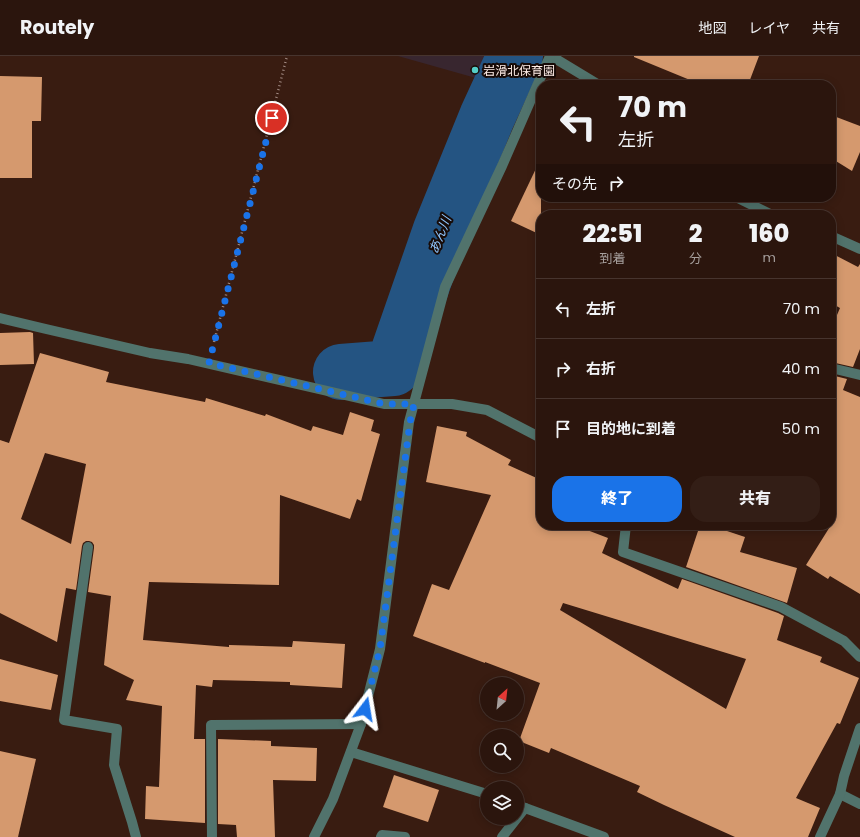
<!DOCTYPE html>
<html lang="ja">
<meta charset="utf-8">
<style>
:root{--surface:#2b150d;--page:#331e16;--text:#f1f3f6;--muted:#a69f9d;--line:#47342e;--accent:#1a73e8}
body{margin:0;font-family:Poppins,"Noto Sans JP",sans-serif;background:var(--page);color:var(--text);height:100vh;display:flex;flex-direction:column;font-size:15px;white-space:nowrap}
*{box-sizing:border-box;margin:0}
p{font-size:13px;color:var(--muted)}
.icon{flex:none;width:22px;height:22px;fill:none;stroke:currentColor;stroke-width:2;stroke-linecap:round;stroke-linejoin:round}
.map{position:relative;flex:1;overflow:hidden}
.drawer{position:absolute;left:536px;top:154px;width:300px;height:320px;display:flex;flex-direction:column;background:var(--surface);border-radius:16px;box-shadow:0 2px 10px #0003,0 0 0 1px var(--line)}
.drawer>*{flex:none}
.banner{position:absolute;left:536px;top:24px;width:300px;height:122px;border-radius:16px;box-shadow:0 2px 10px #0003,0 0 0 1px var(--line);background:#2b150d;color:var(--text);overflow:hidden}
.needle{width:26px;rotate:27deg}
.buttons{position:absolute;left:480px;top:621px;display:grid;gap:8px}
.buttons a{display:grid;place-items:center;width:44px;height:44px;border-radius:50%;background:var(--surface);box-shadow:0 2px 10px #0003,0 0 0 1px var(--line);font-size:20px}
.pin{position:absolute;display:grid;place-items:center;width:34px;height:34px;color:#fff;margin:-17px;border:2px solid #fff;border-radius:50%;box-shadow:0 1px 4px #0007}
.me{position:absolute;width:44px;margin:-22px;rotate:14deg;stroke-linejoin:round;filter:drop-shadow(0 0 3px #0008)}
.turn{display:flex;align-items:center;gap:14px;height:84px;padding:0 16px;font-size:18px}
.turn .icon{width:52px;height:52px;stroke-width:2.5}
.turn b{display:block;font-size:28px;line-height:34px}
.then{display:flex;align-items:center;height:38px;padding:0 16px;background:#0003;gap:8px;font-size:15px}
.eta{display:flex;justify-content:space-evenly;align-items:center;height:68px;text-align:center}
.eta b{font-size:24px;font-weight:800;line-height:28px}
.primary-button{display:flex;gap:8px;margin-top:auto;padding:8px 16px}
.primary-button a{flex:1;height:46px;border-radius:16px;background:var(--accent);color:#fff;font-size:16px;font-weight:800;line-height:46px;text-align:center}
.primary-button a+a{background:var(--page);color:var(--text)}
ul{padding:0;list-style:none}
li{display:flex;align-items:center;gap:12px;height:60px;padding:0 16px;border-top:1px solid var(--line)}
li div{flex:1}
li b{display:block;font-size:15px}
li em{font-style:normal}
header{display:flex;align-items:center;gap:24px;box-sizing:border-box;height:56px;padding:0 20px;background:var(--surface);border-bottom:1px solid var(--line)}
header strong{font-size:19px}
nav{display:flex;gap:22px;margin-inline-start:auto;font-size:14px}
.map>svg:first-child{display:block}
.education{fill:#38262f}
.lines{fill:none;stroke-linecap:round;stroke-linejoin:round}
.river{stroke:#245482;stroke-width:56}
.building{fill:#d5996e;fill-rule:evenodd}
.path{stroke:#a08981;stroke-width:2.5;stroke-dasharray:1 3;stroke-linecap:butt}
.minor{stroke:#51736c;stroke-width:10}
.route{stroke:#1a73e8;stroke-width:7;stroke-dasharray:0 12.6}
.poi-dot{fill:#54cdc7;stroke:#170a06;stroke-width:1.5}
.labels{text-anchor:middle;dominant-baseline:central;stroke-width:4;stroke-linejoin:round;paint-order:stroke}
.poi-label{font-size:12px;fill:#ffeee8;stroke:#170a06;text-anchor:start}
.water-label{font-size:13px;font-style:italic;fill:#8fc5fd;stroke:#170a06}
</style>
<header>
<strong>Routely</strong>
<nav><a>地図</a><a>レイヤ</a><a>共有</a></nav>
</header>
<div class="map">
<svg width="860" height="781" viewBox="0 0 860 781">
<rect width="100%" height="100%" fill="#391c11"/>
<path class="education" d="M398,0H508L497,28Z"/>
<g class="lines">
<path class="river" d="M341,316L393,312L441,174L487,61L515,0"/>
</g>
<g class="building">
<path d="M634,0H759L748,29H688L690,24L634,1Z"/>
<path d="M0,20L42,21L41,65H32V122H0Z"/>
<path d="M831,59L860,70V96L852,115L831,102Z"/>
<path d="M541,102V179L511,165Z"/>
<path d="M831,197L858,211L860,208V293L853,311L831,306V273L840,252L831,247Z"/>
<path d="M30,276L33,277L34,308L0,309V277Z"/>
<path d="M40,297L109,316L106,326L205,346L206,342L265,360L266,358L311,375L313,370L343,379L350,356L374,364L371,375L380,378L361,445L357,443L350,463L280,439L279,529L149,526L143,584L229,591V589L292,591L293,585L345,588L342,632L290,629V626L213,624L212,631L196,629L194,683H205V767L145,763L146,730L159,731L162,650L126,644L134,624L104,609L111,540L88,536L94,492V489L92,486L89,485H86L83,487L82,490L76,534L66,532L57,586L0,557V384L9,387ZM45,397L86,408L71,488L21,463Z"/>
<path d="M831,319L847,323L843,334L860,341V538L830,520L828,523L806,509L831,469Z"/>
<path d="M437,370L467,376L466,380L511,404L508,409L541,424V469H574L608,482L602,497L678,533L682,523L778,557L784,560L777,584L822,601L820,606L859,622L840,668L837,667L796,742L820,752L808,781H735L664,749L637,736L640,730L551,692L549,697L519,685L540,627L485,606V607L413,580L432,528L449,534L491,439L426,426ZM563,547L746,603L726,653L560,554Z"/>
<path d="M700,469H709L745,481L740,496L797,512L787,547L686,511Z"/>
<path d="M0,603L58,619L51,654L0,645Z"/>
<path d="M218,683L271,685V690L317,692L316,725L273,724L275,781H237L236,769L218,768Z"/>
<path d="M0,695L36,703L18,781H0Z"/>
<path d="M394,719L439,734L428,766L383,751Z"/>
</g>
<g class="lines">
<path class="path" d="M214,286L287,0"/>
<g class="minor">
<path d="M551,0L599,29"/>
<path d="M736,141L772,159"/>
<path d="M831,180L860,193"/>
<path d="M0,262L46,273L150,297L188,303L384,348H452L487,354L541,382"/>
<path d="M831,312L860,319"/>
<path d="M626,469L623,496L781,551L844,585L860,601"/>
<path d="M88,491L64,664L117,673L114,709L132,766L136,781"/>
<path d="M351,696L487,738"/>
<path d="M840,738L860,748"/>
<path d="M517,749L604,781"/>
<path d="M212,781L211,669L361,668"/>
<path d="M314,781L333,743L361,668L380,593L409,366L445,231L502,110L550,0"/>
<path d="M381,781L382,779L405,781"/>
<path d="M502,781L525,752"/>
<path d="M820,781L840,738L844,720L860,672"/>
</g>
</g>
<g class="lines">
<path class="route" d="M272,62L209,307L384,348H414L410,366L380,593L365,653"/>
</g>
<circle class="poi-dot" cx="475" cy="14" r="4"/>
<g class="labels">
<g class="poi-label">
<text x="483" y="14">岩滑北保育園</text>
</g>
<g class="water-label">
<text transform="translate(440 179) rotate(-69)">あん川</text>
</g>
</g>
</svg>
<div class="buttons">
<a><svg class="needle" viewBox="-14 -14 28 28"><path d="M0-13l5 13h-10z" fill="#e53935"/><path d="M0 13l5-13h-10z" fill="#a69f9d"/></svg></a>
<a><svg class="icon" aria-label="search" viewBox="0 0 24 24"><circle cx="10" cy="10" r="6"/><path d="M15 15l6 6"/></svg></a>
<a><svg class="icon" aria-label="layers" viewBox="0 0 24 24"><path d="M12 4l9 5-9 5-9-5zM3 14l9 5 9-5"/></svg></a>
</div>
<div class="pin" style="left:272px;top:62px;background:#d93025"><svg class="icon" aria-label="arrive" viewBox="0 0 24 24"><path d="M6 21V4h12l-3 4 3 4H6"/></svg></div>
<svg class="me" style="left:365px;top:653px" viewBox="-20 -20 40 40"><path d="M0-17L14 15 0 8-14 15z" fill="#1a73e8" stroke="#fff" stroke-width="4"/></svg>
<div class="banner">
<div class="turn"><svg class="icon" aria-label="left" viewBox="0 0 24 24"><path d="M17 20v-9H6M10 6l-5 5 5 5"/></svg><div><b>70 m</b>左折</div></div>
<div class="then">その先<svg class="icon" aria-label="right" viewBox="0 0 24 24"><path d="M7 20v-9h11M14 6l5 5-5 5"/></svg></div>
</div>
<section class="drawer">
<div class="eta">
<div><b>22:51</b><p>到着</p></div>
<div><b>2</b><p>分</p></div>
<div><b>160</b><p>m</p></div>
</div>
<ul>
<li><svg class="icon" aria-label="left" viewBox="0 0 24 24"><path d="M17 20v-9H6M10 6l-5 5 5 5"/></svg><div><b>左折</b></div><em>70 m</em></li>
<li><svg class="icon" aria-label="right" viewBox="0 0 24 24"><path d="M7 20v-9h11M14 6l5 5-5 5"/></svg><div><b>右折</b></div><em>40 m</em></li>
<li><svg class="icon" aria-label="arrive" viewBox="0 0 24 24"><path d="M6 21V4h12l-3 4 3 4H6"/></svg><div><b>目的地に到着</b></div><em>50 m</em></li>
</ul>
<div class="primary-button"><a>終了</a><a>共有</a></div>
</section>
</div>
